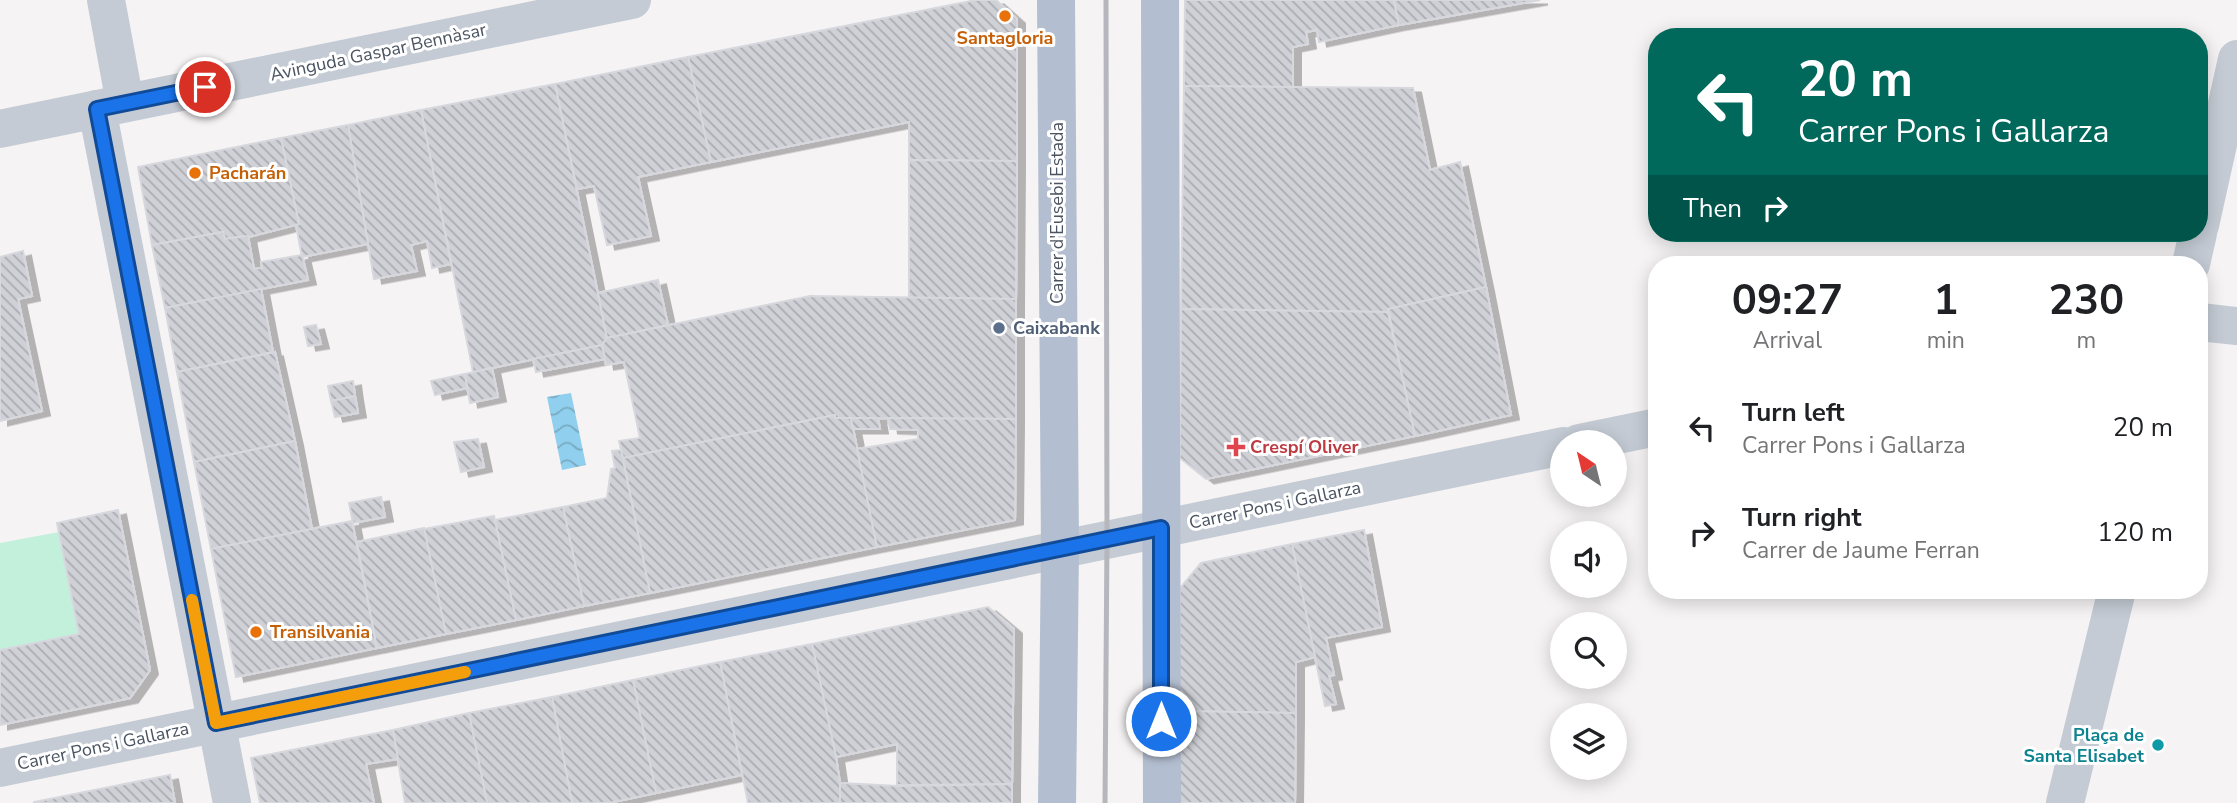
<!DOCTYPE html>
<meta charset="utf-8">
<style>
:root{--surface:#fff;--page:#f2f2f2;--text:#202124;--muted:#757577}
body{margin:0;font-family:"Nunito Sans",sans-serif;background:var(--page);color:var(--text);height:100vh;display:flex;flex-direction:column;font-size:26px;white-space:nowrap}
*{box-sizing:border-box;margin:0}
p{font-size:23px;color:var(--muted)}
.icon{flex:none;width:38px;height:38px;fill:none;stroke:currentColor;stroke-width:2;stroke-linecap:round;stroke-linejoin:round}
.map{position:relative;flex:1;overflow:hidden}
.details{position:absolute;left:1648px;top:256px;width:560px;height:343px;display:flex;flex-direction:column;background:var(--surface);border-radius:28px;box-shadow:0 4px 18px #0003}
.details>*{flex:none}
.banner{position:absolute;left:1648px;top:28px;width:560px;height:214px;border-radius:28px;box-shadow:0 4px 18px #0003;background:#00695c;color:#fff;overflow:hidden}
.needle{width:46px;rotate:325deg}
.controls{position:absolute;left:1550px;top:430px;display:grid;gap:14px}
.controls a{display:grid;place-items:center;width:77px;height:77px;border-radius:50%;background:var(--surface);box-shadow:0 4px 18px #0003;font-size:35px}
.pin{position:absolute;display:grid;place-items:center;width:60px;height:60px;color:#fff;margin:-30px;border:4px solid #fff;border-radius:50%;box-shadow:0 2px 7px #0007}
.me{position:absolute;width:77px;margin:-38px;rotate:0deg;stroke-linejoin:round;filter:drop-shadow(0 0 5px #0008)}
.turn{display:flex;align-items:center;gap:24px;height:147px;padding:0 35px;font-size:32px}
.turn .icon{width:91px;height:91px;stroke-width:2.5}
.turn b{display:block;font-size:49px;line-height:60px}
.then{display:flex;align-items:center;height:66px;padding:0 35px;background:#0003;gap:14px;font-size:26px}
.eta{display:flex;justify-content:space-evenly;align-items:center;height:119px;text-align:center}
.eta b{font-size:42px;font-weight:700;line-height:49px}
ul{padding:0;list-style:none}
li{display:flex;align-items:center;gap:21px;height:105px;padding:0 35px}
li div{flex:1}
li b{display:block;font-size:26px}
li em{font-style:normal}
.map>svg:first-child{display:block}
.green{fill:#c3f0da}
.water{fill:url(#water-waves)}
.building{fill:url(#building-back-hatch);stroke:#d7d8de;stroke-width:2;filter:url(#shadow)}
.lines{fill:none;stroke-linecap:round;stroke-linejoin:round}
.minor{stroke:#c4cbd4;stroke-width:38}
.major{stroke:#b3bed0;stroke-width:38}
.rail{stroke:#b5b7bd;stroke-width:5}
.route-casing{stroke:#114b97;stroke-width:18}
.route{stroke:#1a73e8;stroke-width:12}
.slow{stroke:#f59e0b;stroke-width:12}
.food-dot{fill:#e8710a;stroke:#fff;stroke-width:2.5}
.service-dot{fill:#5c6f8a;stroke:#fff;stroke-width:2.5}
.health-dot{fill:#e0444e;stroke:#fff;stroke-width:2.5}
.culture-dot{fill:#0f9aa8;stroke:#fff;stroke-width:2.5}
.labels{text-anchor:middle;dominant-baseline:central;stroke-width:6;stroke-linejoin:round;paint-order:stroke}
.food-label{font-size:18px;font-weight:bold;fill:#c56008;stroke:#fff;text-anchor:start}
.street-label{font-size:18px;fill:#4a5360;stroke:#fff}
.service-label{font-size:18px;font-weight:bold;fill:#4e5e75;stroke:#fff;text-anchor:start}
.health-label{font-size:18px;font-weight:bold;fill:#be3a42;stroke:#fff;text-anchor:start}
.culture-label{font-size:18px;font-weight:bold;fill:#0d838f;stroke:#fff;text-anchor:end}
</style>
<div class="map">
<svg width="2237" height="803" viewBox="0 0 2237 803">
<defs>
<pattern id="water-waves" width="16" height="10" patternUnits="userSpaceOnUse" patternTransform="scale(1.75)"><rect width="16" height="10" fill="#90cfed"/><path d="M0 5q4-4 8 0t8 0" fill="none" stroke="#78abc3"/></pattern>
<pattern id="building-back-hatch" width="6" height="6" patternUnits="userSpaceOnUse" patternTransform="scale(1.75)"><rect width="6" height="6" fill="#cfd1d7"/><path d="M-1 5l2 2M0 0l6 6M5-1l2 2" fill="none" stroke="#aaacb2"/></pattern>
<filter id="shadow"><feDropShadow dx="8" dy="4.5" stdDeviation="0" flood-color="#0004"/></filter>
</defs>
<rect width="100%" height="100%" fill="#f5f3f3"/>
<path class="green" d="M59,532L79,634L0,650V543Z"/>
<path class="water" d="M571,393L586,465L562,470L547,397Z"/>
<g class="building">
<path d="M976,0H996L1017,19V161L909,160V122L711,162L688,57Z"/>
<path d="M1185,0H1394L1399,25L1319,42L1317,30L1306,32L1308,44L1293,47V87L1184,86Z"/>
<path d="M1394,0H1540L1399,25Z"/>
<path d="M688,57L711,162L638,177L651,236L607,245L594,186L577,189L555,84Z"/>
<path d="M555,84L607,338L602,345L473,372L421,110Z"/>
<path d="M1184,86L1413,88L1430,170L1460,162L1486,287L1388,309V312L1181,309Z"/>
<path d="M421,110L451,264L432,268L427,241L411,245L417,271L374,279L348,125Z"/>
<path d="M348,125L368,244L302,257L296,225L299,224L281,138Z"/>
<path d="M281,138L299,224L245,238L244,236L225,239L223,232L152,245L138,167Z"/>
<path d="M909,160L1017,161L1016,299L909,298Z"/>
<path d="M223,232L225,239L248,236L254,269L262,268L261,262L302,255L308,280L165,308L152,245Z"/>
<path d="M23,251L32,296L18,299L42,411L0,421V257Z"/>
<path d="M658,280L668,325L607,338L598,293Z"/>
<path d="M1486,287L1511,415L1415,436L1388,309Z"/>
<path d="M261,289L273,352L177,372L165,308Z"/>
<path d="M810,296L1016,299V419L835,418V415L623,458L619,441L640,438L624,362L606,365L602,345L607,338Z"/>
<path d="M1181,309L1388,312L1415,436L1206,479L1180,458Z"/>
<path d="M316,325L321,344L308,346L304,327Z"/>
<path d="M602,345L605,359L536,372L533,359Z"/>
<path d="M275,352L295,441L194,462L177,372Z"/>
<path d="M492,368L498,397L470,403L465,374Z"/>
<path d="M465,374L467,388L435,395L431,381Z"/>
<path d="M353,381L355,396L331,401L328,386Z"/>
<path d="M355,396L358,413L335,417L331,401Z"/>
<path d="M835,415V418H851L877,547L650,593L623,458Z"/>
<path d="M851,418H878L880,429H853Z"/>
<path d="M888,418L1016,419L1015,520L877,547L857,449L918,439V430L890,429Z"/>
<path d="M478,439L484,467L461,472L454,442Z"/>
<path d="M295,441L312,529L211,549L194,462Z"/>
<path d="M621,450L650,593L584,606L563,507L607,498L611,469L615,468L612,451Z"/>
<path d="M381,497L385,517L353,523L349,503Z"/>
<path d="M563,507L584,606L516,620L495,520Z"/>
<path d="M118,510L150,670L130,698L0,725V650L79,634L57,523Z"/>
<path d="M494,516L516,620L446,634L424,529Z"/>
<path d="M352,521L377,648L236,677L211,549Z"/>
<path d="M424,528L446,634L377,648L357,542Z"/>
<path d="M1364,530L1382,627L1326,638L1334,675L1329,676L1336,704L1325,706L1292,544Z"/>
<path d="M1292,544L1315,657L1296,662V713L1179,711L1180,588L1201,563Z"/>
<path d="M988,607L1014,629L1012,784L897,785V744L836,757L812,644Z"/>
<path d="M812,644L836,757L840,783V803H748L720,662Z"/>
<path d="M720,662L742,775L656,793L633,680Z"/>
<path d="M633,680L656,793L609,803H572L552,697Z"/>
<path d="M552,697L572,803H487L469,713Z"/>
<path d="M1179,711L1296,713L1295,803H1178Z"/>
<path d="M469,713L487,803H405L393,730Z"/>
<path d="M393,730L398,759L366,764L374,803H260L251,758Z"/>
<path d="M170,775L175,803H34V802Z"/>
<path d="M840,783L899,786L1012,784V803H840Z"/>
</g>
<g class="lines">
<g class="minor">
<path d="M106,0L125,103"/>
<path d="M97,109L232,803"/>
<path d="M0,129L632,0"/>
<path d="M2200,225L2237,59"/>
<path d="M2191,264L2198,233"/>
<path d="M2200,322L2237,326"/>
<path d="M1579,443L1657,427"/>
<path d="M0,768L1563,446"/>
<path d="M2065,803L2117,590"/>
</g>
<g class="major">
<path d="M1056,0L1060,550L1057,803"/>
<path d="M1160,0L1162,803"/>
</g>
<path class="rail" d="M1105,803L1107,540L1106,0"/>
</g>
<g class="lines">
<defs>
<path id="route" d="M205,87L97,109L216,723L1161,528V721"/>
</defs>
<use href="#route" class="route-casing"/>
<use href="#route" class="route"/>
<path class="slow" d="M192,600L216,723L465,672"/>
</g>
<g class="food-dot">
<circle cx="1005" cy="16" r="7"/>
<circle cx="195" cy="173" r="7"/>
<circle cx="256" cy="632" r="7"/>
</g>
<circle class="service-dot" cx="999" cy="328" r="7"/>
<path class="health-dot" d="M1232.5 436.5h7v7h7v7h-7v7h-7v-7h-7v-7h7z"/>
<circle class="culture-dot" cx="2158" cy="745" r="7"/>
<g class="labels">
<g class="food-label">
<text x="1005" y="38" text-anchor="middle">Santagloria</text>
<text x="209" y="173">Pacharán</text>
<text x="270" y="632">Transilvania</text>
</g>
<g class="street-label">
<text transform="translate(378 52) rotate(-12)">Avinguda Gaspar Bennàsar</text>
<text transform="translate(1057 213) rotate(-90)">Carrer d'Eusebi Estada</text>
<text transform="translate(1275 505) rotate(-12)">Carrer Pons i Gallarza</text>
<text transform="translate(103 746) rotate(-12)">Carrer Pons i Gallarza</text>
</g>
<g class="service-label">
<text x="1013" y="328">Caixabank</text>
</g>
<g class="health-label">
<text x="1250" y="447">Crespí Oliver</text>
</g>
<g class="culture-label">
<text x="2144" y="735">Plaça de<tspan x="2144" dy="21">Santa Elisabet</tspan></text>
</g>
</g>
</svg>
<div class="controls">
<a><svg class="needle" viewBox="-14 -14 28 28"><path d="M0-13l5 13h-10z" fill="#e53935"/><path d="M0 13l5-13h-10z" fill="#757577"/></svg></a>
<a><svg class="icon" aria-label="sound" viewBox="0 0 24 24"><path d="M4 9h4l5-4v14l-5-4H4zM17 9q2 3 0 6"/></svg></a>
<a><svg class="icon" aria-label="search" viewBox="0 0 24 24"><circle cx="10" cy="10" r="6"/><path d="M15 15l6 6"/></svg></a>
<a><svg class="icon" aria-label="layers" viewBox="0 0 24 24"><path d="M12 4l9 5-9 5-9-5zM3 14l9 5 9-5"/></svg></a>
</div>
<div class="pin" style="left:205px;top:87px;background:#d93025"><svg class="icon" aria-label="arrive" viewBox="0 0 24 24"><path d="M6 21V4h12l-3 4 3 4H6"/></svg></div>
<svg class="me" style="left:1161px;top:721px" viewBox="-20 -20 40 40"><circle r="17" fill="#1a73e8" stroke="#fff" stroke-width="3"/><path d="M0-11L8 9 0 5-8 9z" fill="#fff"/></svg>
<div class="banner">
<div class="turn"><svg class="icon" aria-label="left" viewBox="0 0 24 24"><path d="M17 20v-9H6M10 6l-5 5 5 5"/></svg><div><b>20 m</b>Carrer Pons i Gallarza</div></div>
<div class="then">Then<svg class="icon" aria-label="right" viewBox="0 0 24 24"><path d="M7 20v-9h11M14 6l5 5-5 5"/></svg></div>
</div>
<section class="details">
<div class="eta">
<div><b>09:27</b><p>Arrival</p></div>
<div><b>1</b><p>min</p></div>
<div><b>230</b><p>m</p></div>
</div>
<ul>
<li><svg class="icon" aria-label="left" viewBox="0 0 24 24"><path d="M17 20v-9H6M10 6l-5 5 5 5"/></svg><div><b>Turn left</b><p>Carrer Pons i Gallarza</p></div><em>20 m</em></li>
<li><svg class="icon" aria-label="right" viewBox="0 0 24 24"><path d="M7 20v-9h11M14 6l5 5-5 5"/></svg><div><b>Turn right</b><p>Carrer de Jaume Ferran</p></div><em>120 m</em></li>
</ul>
</section>
</div>
